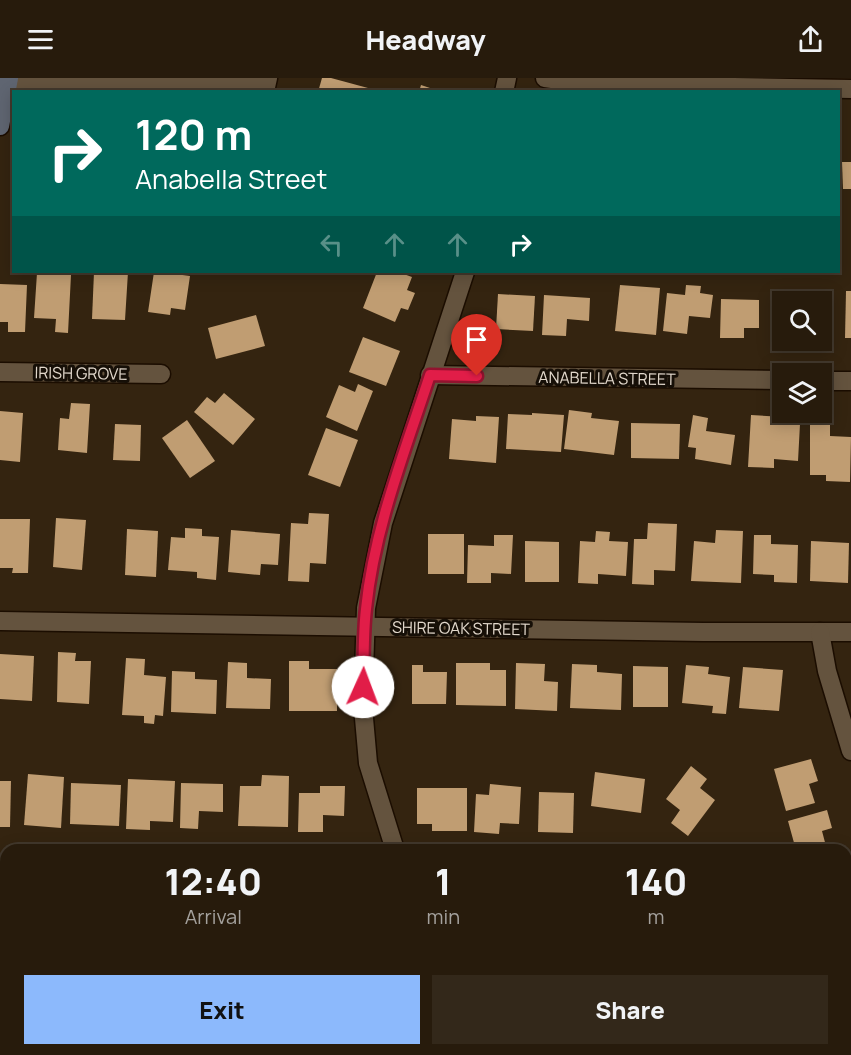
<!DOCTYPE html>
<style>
:root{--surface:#271b0c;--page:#33281a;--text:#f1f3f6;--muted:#a4a19d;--line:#43392d;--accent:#8cb9fc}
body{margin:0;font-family:Manrope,sans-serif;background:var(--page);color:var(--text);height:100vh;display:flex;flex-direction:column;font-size:22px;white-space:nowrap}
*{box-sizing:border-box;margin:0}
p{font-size:20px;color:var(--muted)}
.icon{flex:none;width:33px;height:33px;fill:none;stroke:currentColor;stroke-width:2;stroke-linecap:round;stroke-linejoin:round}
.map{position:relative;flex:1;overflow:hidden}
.drawer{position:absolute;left:0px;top:766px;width:852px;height:212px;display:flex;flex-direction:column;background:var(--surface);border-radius:18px 18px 0 0;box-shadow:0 3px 15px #0003,0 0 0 2px var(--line)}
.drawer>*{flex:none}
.hud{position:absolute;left:12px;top:12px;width:828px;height:183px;border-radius:0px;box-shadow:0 3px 15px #0003,0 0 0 2px var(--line);background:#00695c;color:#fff;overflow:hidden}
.controls{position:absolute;left:772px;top:213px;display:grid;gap:12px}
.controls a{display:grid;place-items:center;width:60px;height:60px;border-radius:0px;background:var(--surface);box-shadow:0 3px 15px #0003,0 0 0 2px var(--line);font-size:30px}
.pin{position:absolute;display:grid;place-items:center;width:51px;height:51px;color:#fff;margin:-62px -26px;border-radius:50% 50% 50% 0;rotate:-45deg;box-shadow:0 0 6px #0007}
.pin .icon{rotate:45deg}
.me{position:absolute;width:66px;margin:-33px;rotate:2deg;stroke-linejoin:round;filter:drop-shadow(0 0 4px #0008)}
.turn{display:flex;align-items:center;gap:21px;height:126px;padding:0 24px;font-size:27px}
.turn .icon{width:78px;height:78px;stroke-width:2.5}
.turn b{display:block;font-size:42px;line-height:51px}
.lanes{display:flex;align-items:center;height:57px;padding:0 24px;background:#0003;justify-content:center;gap:30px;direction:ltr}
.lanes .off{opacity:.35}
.eta{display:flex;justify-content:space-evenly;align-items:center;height:102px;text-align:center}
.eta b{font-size:36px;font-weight:800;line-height:42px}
.button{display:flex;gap:12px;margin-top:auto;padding:12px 24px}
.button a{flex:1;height:69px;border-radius:0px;background:var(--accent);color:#111;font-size:24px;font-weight:800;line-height:69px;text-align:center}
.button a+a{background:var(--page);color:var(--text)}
header{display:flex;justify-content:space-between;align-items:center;height:78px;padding:0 24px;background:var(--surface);font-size:27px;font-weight:800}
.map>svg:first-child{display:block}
.building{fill:#c09d72}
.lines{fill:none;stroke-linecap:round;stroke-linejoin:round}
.street-casing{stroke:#1b0d00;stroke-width:21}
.secondary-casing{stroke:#1b0d00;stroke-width:21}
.street{stroke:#64533e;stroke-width:18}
.secondary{stroke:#5f6571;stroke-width:18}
.route-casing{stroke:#92132f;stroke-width:15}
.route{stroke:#e11d48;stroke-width:10}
.labels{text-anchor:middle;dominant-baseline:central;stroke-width:6;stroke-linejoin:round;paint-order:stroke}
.street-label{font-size:16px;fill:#e2d8cc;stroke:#160f07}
</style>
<header><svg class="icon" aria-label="menu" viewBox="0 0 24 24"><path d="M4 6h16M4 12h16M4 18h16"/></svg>Headway<svg class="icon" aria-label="share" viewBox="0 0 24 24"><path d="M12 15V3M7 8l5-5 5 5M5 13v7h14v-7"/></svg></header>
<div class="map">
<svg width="851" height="977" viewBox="0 0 851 977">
<rect width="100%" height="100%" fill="#342410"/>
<g class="building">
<path d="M322,0H331L368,10L367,14H318Z"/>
<path d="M421,7L439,13V14H419Z"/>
<path d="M842,84H851V111H843Z"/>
<path d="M94,194H128L125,242L92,241Z"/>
<path d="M154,194H175V196L190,198L185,232L171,230L170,237L148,234Z"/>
<path d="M377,194H398L412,199L407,212L415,215L408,232L401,230L395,244L363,230Z"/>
<path d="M37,195L71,197L68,255L55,254L56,241L34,240Z"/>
<path d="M0,206L27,207L25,254H8V244H0Z"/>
<path d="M620,207L660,210L656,257L615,253Z"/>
<path d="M686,207L701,208L700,215L713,217L710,240L689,238L687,256L663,253L667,215L685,217Z"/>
<path d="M846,213H851V260H845Z"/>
<path d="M498,216L535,218L533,253L496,251Z"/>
<path d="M544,217L590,220L589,243L567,241L566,258L542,257Z"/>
<path d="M794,220L819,222V224H794Z"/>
<path d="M721,221L759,222V250H744V260H720Z"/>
<path d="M822,222H830L828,259H822Z"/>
<path d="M256,237L265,268L216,281L208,250Z"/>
<path d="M363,259L400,273L386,308L349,294Z"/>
<path d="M358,306L373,313L357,353L326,339L339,307L355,314Z"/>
<path d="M224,315L255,341L233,367L194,334L207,319L215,325Z"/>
<path d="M71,325L90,326L87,375L58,372L60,340L69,341Z"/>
<path d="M569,332L592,335L591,340L619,343L614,377L564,371Z"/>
<path d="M0,333L23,335L20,384L0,382Z"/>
<path d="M532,335L564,337L561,374L506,371L508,336L532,337Z"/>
<path d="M693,337L708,340L706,353L735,357L731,387L695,381L696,370L688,369Z"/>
<path d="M751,337L785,339L784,345L800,346L798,383L774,381V390L748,389Z"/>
<path d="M476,338L499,339L496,385L449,381L452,341L476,343Z"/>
<path d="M810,340L830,341V358L851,359L850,404L826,403V397H810Z"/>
<path d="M187,342L215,383L190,400L162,360Z"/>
<path d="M631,345L680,346L679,381L631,380Z"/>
<path d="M115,346L141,347L140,383L113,382Z"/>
<path d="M326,350L358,362L340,409L308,397Z"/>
<path d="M309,435L329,436L326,486L310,485L309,504L288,503L291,445L308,446Z"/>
<path d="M56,440L86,442L82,492L53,489Z"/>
<path d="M0,441H30L28,495H12L13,490H0Z"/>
<path d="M648,445L677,446L675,493L654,492V507L632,506L634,461H647Z"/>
<path d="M185,450L202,451V458L219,459L216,502L197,500V494L168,492L171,459L185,460Z"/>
<path d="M127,451L158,453L156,499L125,497Z"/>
<path d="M231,452L280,456L278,487L261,486L260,497L228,494Z"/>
<path d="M716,452L743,453L741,505L691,503L694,463L715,465Z"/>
<path d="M596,453L610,454L609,463L628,464L626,498L598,496V506L578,505L580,463L595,464Z"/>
<rect x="428" y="456" width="36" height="40"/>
<path d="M494,457H513L511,496L491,495V505H467L468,467L494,468Z"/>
<path d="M754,457H771V466L798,467L797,505L774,504V497L753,496Z"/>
<path d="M525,463L559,464V504H525Z"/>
<path d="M811,463L849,465L848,505L810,503Z"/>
<path d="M58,574L76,575L75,583H91L89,626L57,624Z"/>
<path d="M0,576L34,578L32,623L0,621Z"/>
<path d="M126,580L145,581L144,597L166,599L163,638L155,637L154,646L144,645V638L122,637Z"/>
<path d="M289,583H309V591H337V633H289Z"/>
<path d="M228,584L247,585V600L271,601L270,631L226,630Z"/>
<path d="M456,585H490V592H506V628L456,627Z"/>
<path d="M516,585L545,586L544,603L558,604L557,633L515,631Z"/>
<path d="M572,586L597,587V594L622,596L621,632L570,630Z"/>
<path d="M412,587H423V594H447L446,626H412Z"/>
<path d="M686,587L709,589L708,596L730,599L726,636L712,635L713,628L682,625Z"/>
<path d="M633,588L668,589V629H633Z"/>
<path d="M743,589L783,592L779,633L739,630Z"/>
<path d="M172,593L195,594V601L217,602L216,636L171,634Z"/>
<path d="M811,681L818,703L809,706L815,725L786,733L774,691Z"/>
<path d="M691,688L707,701L700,710L715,722L688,758L671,745L680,732L666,721Z"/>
<path d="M595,694L645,701L641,735L591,728Z"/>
<path d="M28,696L64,699L61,750L24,747Z"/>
<path d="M262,697L289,698L288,749L238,748L240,708H261Z"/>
<path d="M128,701L175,703L173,744L150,743V752L126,751Z"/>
<path d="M0,703H11L10,749H0Z"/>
<path d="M71,705L121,707L119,748L70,746Z"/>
<path d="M181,705L223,706V734L199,733L198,751L180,750Z"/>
<path d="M490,706L521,709L519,746L500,745L499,756L474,754L476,716L489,717Z"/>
<path d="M320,708H345L344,738L323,737V754H298L299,715H320Z"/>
<path d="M417,710H467V753H432V746H417Z"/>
<path d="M539,714L574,715L573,755L538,754Z"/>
<path d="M827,732L832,750L822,753L827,772H796L788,743Z"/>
<path d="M4,817L6,823V868L0,869V819Z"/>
<path d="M851,831V877L846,879V833Z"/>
<path d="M6,877V925L3,926L0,917V878Z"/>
<path d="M851,893V941L846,942V894Z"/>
<path d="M10,972H45V973L30,977H11Z"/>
<path d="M262,972H292L278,977H263Z"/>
<path d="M362,972H398L399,977H358L363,975Z"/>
<path d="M497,972H522L508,977H498Z"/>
<path d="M599,972H643L645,977H612L611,974L601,977Z"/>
<path d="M740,972H778L779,974L767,977H742Z"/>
</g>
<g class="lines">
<defs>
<g id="street">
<path d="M545,0L587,6L616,7L851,11"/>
<path d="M8,3L266,9L268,0"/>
<path d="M504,14L507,0"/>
<path d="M0,294L161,296"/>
<path d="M430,297L783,302"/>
<path d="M822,303H851"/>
<path d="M0,543L703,554H851"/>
<path d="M820,554L827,593L851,673"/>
<path d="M395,772L368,685L363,629L366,530L383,445L465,194"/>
<path d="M0,791H6"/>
<path d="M206,972L207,977"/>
<path d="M454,972L455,977"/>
<path d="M699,972L700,977"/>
</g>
<path id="secondary" d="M0,48L9,0"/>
</defs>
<use href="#street" class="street-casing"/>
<use href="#secondary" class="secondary-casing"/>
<use href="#street" class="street"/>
<use href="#secondary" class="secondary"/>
</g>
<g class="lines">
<defs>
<path id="route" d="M363,609C364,583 363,556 366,531C374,451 405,373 430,297L477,298"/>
</defs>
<use href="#route" class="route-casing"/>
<use href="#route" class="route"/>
</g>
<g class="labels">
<g class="street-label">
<text transform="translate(81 295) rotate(1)">IRISH GROVE</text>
<text transform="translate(607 300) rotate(1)">ANABELLA STREET</text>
<text transform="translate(461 550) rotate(1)">SHIRE OAK STREET</text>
</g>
</g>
</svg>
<div class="controls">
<a><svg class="icon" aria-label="search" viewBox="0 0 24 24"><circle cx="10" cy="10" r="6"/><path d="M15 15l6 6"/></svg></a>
<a><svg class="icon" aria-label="layers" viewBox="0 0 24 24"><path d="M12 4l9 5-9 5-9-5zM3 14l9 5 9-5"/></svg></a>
</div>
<div class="pin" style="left:477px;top:298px;background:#d93025"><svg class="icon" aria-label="arrive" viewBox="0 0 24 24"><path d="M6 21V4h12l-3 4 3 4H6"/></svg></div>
<svg class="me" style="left:363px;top:609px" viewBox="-20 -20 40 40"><circle r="19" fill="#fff"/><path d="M0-13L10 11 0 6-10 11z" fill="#e11d48"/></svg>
<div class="hud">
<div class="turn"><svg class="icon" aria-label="right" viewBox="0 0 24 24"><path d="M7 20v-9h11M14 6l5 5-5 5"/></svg><div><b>120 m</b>Anabella Street</div></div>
<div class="lanes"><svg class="icon off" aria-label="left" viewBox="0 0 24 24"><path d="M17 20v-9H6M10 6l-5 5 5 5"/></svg><svg class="icon off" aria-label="ahead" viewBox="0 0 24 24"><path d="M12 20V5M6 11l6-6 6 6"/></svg><svg class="icon off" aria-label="ahead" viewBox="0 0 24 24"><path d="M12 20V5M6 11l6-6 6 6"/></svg><svg class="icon" aria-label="right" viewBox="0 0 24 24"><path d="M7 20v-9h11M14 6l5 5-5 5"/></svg></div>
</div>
<section class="drawer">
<div class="eta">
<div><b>12:40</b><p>Arrival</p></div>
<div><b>1</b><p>min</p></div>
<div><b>140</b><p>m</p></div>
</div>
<div class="button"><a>Exit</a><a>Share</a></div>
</section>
</div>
